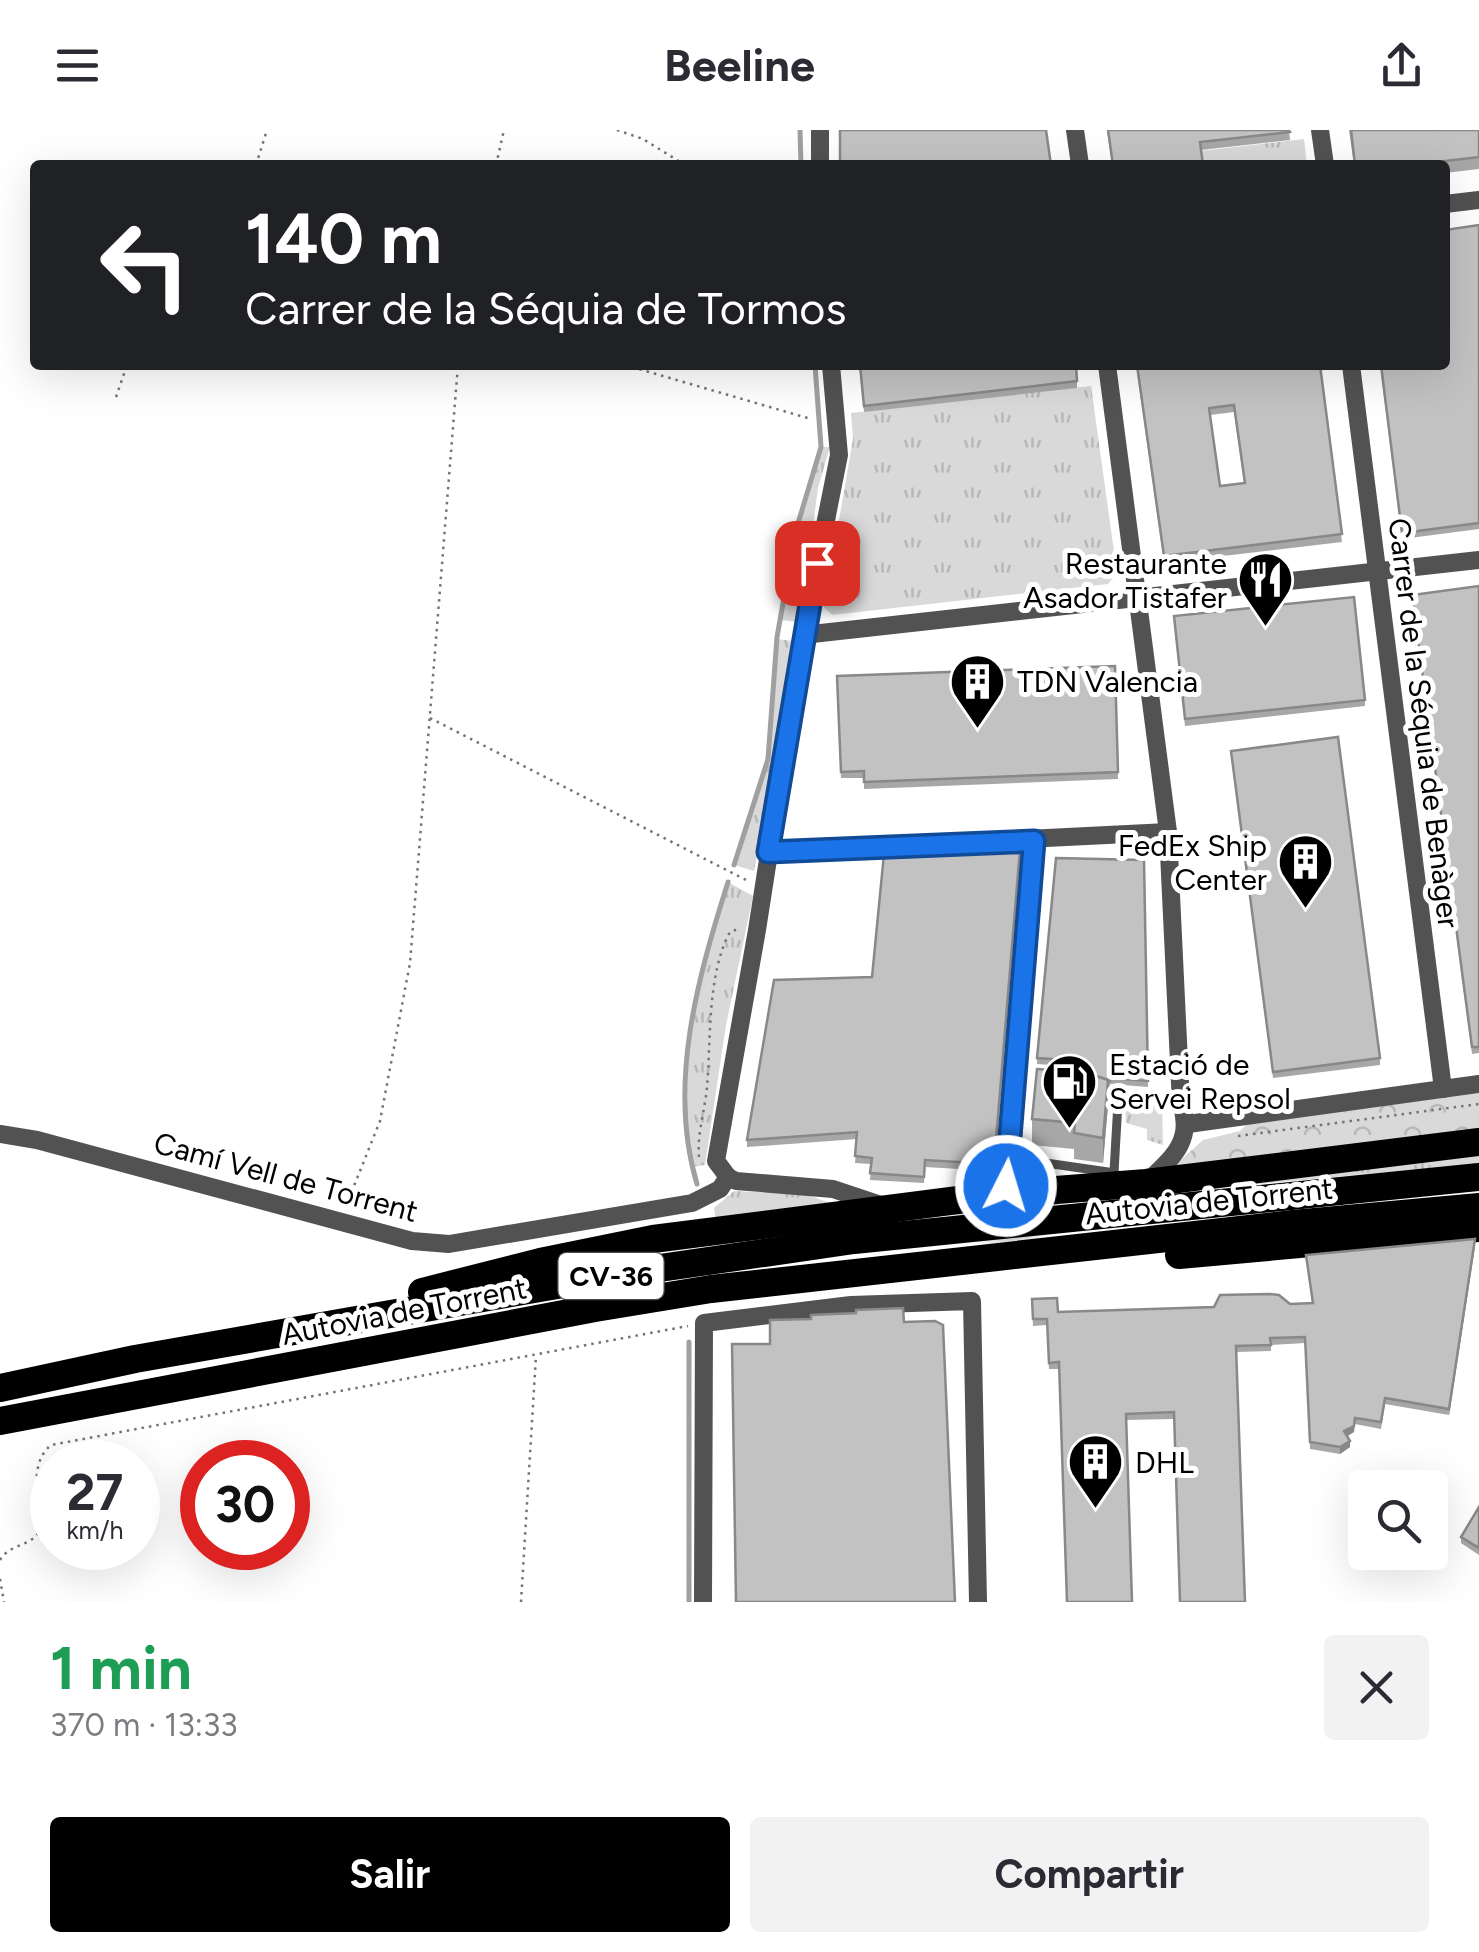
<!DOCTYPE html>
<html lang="es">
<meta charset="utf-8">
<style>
:root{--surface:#fff;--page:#f2f2f3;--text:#2b2b33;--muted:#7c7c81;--accent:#000}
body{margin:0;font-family:Figtree,sans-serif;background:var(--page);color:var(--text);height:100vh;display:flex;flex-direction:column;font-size:38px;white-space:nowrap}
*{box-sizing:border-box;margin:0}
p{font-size:32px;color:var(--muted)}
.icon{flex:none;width:55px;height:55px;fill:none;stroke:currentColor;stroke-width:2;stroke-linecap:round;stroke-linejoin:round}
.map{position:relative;height:1472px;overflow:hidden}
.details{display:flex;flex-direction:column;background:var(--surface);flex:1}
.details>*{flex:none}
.hud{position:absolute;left:30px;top:30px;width:1420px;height:210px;border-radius:10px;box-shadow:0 10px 40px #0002;background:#202124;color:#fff;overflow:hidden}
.buttons{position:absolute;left:1348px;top:1340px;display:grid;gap:20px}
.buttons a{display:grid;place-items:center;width:100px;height:100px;border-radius:10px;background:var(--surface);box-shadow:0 10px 40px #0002;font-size:50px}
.speed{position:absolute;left:30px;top:1310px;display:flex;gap:20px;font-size:50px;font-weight:700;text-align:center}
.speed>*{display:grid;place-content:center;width:130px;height:130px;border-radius:50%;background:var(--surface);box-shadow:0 10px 40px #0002;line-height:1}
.speed small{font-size:25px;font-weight:400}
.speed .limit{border:15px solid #d22;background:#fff;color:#111}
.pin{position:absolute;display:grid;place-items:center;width:85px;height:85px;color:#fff;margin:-42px;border-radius:20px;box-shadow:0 5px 15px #0006}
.me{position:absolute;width:110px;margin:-55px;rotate:5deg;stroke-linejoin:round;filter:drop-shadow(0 0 8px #0008)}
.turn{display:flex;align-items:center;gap:35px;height:210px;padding:0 50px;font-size:45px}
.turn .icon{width:130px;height:130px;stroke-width:2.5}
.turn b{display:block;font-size:70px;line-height:85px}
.round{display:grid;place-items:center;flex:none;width:105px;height:105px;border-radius:10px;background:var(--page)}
.overview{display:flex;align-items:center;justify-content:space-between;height:170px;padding:0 50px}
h1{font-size:60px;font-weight:700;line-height:75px;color:#1e9e55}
.button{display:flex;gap:20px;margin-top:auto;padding:20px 50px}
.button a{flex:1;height:115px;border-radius:10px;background:var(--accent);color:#fff;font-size:40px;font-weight:700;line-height:115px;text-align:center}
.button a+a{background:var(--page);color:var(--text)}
header{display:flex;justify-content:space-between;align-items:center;height:130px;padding:0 50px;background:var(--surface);font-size:45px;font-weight:700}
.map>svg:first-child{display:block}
.grass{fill:url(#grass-tufts)}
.park{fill:url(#park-crowns)}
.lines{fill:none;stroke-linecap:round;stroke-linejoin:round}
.stream{stroke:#a0a0a0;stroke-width:5}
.path{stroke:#747474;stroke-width:2.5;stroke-dasharray:2.5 5;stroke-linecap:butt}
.service{stroke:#525252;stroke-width:9}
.minor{stroke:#525252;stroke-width:18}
.trunk{stroke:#000;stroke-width:28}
.wall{fill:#a7a7a7;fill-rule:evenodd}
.shaded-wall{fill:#888}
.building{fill:#c2c2c2;stroke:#888;stroke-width:2.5;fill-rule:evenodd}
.route-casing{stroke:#114b97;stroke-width:25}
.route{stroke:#1a73e8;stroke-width:18}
.labels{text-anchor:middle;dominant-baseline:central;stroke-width:10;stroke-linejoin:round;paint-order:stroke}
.shield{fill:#fff;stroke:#4c4c4c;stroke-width:2.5}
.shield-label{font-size:28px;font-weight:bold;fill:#000}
.poi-label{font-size:30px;fill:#000;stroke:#fff;text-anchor:start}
.street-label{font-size:30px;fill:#000;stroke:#fff}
</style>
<header><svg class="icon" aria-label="menu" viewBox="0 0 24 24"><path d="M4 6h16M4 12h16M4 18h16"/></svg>Beeline<svg class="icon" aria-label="share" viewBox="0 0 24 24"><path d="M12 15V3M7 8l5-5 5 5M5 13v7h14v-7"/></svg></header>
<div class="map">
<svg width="1479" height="1472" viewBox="0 0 1479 1472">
<defs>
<pattern id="grass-tufts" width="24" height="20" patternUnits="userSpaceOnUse" patternTransform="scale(2.5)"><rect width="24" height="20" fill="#d9d9d9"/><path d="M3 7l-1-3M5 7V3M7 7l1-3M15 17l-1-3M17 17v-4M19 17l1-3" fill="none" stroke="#b8b8b8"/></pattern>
<pattern id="park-crowns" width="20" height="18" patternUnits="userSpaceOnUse" patternTransform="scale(2.5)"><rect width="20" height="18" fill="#d9d9d9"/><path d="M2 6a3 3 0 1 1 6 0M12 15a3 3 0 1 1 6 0" fill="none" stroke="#b8b8b8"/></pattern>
</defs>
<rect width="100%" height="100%" fill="#fff"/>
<g class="grass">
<path d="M1304,9L1307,35H1202L1200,21Z"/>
<path d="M1091,256L1117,443L1108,454L832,485L824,477L853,309L851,283Z"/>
<path d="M821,317H830L818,358L800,492L780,490L796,400Z"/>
<path d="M777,509L793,511L773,649L754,741L734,735L768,629Z"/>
<path d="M728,752L753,766L726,895L705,1035L692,1037C678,931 696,852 728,752Z"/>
<path d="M1125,968L1162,971L1163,1015L1147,1010V999L1126,993Z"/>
<path d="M1479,1024V1034L1248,1055L1247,1051Z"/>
<path d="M734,1061L805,1064L833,1074L716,1092L714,1078Z"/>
</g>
<path class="park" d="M1479,963V1003L1172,1038L1203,1010L1240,1001L1248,993Z"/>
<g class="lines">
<g class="stream">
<path d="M800,0L801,35"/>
<path d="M734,735L768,629L777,507L796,400L821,317L815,235"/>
<path d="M697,1054C667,955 698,847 728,752"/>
<path d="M689,1472V1212"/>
</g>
<g class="path">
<path d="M617,0L643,9L685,35"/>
<path d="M256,35L267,0"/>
<path d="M496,35L504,0"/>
<path d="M625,235L811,289"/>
<path d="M116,267L127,235"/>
<path d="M430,588L748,751"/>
<path d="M1238,1006L1479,974"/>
<path d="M699,1027C697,1003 705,980 707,957C711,910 707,844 730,802L738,799"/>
<path d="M346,1076L380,991L410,833L458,235"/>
<path d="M0,1430C11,1412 35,1417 41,1397C39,1370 28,1334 51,1315L688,1196"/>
<path d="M0,1449L4,1472"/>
<path d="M521,1472L536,1226"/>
</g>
<g class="service">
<path d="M1100,962L1110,964L1118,972L1114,1042"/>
<path d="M1008,1024L1032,1031L1115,1043"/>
</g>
<g class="minor">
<path d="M820,0V35"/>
<path d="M1075,0L1080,35"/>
<path d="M1320,0L1325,35"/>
<path d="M1445,74L1479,70"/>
<path d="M1107,235L1168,702L1181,974C1194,1011 1172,1028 1146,1053"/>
<path d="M1351,235L1443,959"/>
<path d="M803,505L1479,430"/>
<path d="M768,722L1168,702"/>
<path d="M1188,994L1479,954"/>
<path d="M0,1004L37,1010L412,1111L449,1114L692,1073L720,1059L728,1047"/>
<path d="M728,1047L716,1031L757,800L803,505L839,325L831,235"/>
<path d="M728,1047L736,1051L833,1059L884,1076"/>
<path d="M1005,1064L1034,711"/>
<path d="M703,1472L704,1193L851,1175L972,1171L978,1472"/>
</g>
<g class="trunk">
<path d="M1179,1125L1479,1098"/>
<path d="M422,1162L540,1132L653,1109L1005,1064L1146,1053L1479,1012"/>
<path d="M0,1258L135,1229L379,1186L632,1142L854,1110L1479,1047"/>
<path d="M0,1291L595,1178L711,1159L1293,1094L1479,1077"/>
</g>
</g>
<g class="wall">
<path d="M1107,0H1289L1290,10L1201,20L1203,35H1112Z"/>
<path d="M1349,0H1479V39L1445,43V35H1354Z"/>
<path d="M1479,95V399L1402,409L1380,235H1445Z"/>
<path d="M859,235L1077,251V258L864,282Z"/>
<path d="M1136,235H1320L1342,412L1164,433ZM1234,282L1244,353L1220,356L1210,285Z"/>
<path d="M1479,456V923L1472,924L1412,465Z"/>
<path d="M1174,492L1365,570V576L1185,596Z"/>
<path d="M1115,536L1118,649L864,659V648H841L837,546Z"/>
<path d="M1231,621L1380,928V935L1273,948Z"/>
<path d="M1020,725L994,1041L925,1037L924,1053L870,1050L871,1034L855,1033L857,1009L747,1017V1010L872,847Z"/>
<path d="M1144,730L1148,957L1110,954V958L1108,957V975L1103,1033L1074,1029V1019L1032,1015V989L1064,940V936L1037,934V928Z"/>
<path d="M1475,1116L1449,1285L1385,1274L1381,1299L1355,1294L1354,1302L1347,1306L1350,1317L1340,1324L1310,1319L1305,1213L1271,1215V1221L1236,1222L1174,1289L1126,1290L1059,1239H1049L1047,1195L1033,1196L1032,1169L1058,1182L1312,1173L1306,1125Z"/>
<path d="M1479,1377V1425L1461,1413V1407Z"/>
</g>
<g class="shaded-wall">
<path d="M1108,950V975L1103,1033V1008Z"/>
<path d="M1475,1109V1116L1449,1285V1279Z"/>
<path d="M1355,1288L1354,1302L1344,1308V1301Z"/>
<path d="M1350,1311V1317L1340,1324V1317Z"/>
</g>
<g class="building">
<path d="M840,0H1046L1051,35H840Z"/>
<path d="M1108,0H1289L1290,2L1200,12L1203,35H1113Z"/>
<path d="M1351,0H1479V27L1412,35H1355Z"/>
<path d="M1479,95V393L1402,403L1381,235H1445V100Z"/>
<path d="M860,235H1076L1077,251L864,276Z"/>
<path d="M1137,235H1320L1342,404L1164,426ZM1234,275L1245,353L1220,356L1209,278Z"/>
<path d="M1479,456V917H1472L1412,465Z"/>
<path d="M1354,467L1365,570L1185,589L1174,486Z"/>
<path d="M1115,536L1118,642L864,652V641L841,642L837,546Z"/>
<path d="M1338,607L1380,928L1273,942L1231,621Z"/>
<path d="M1020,719L994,1034L925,1030L924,1047L870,1043L872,1028L855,1026L857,1002L747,1010L774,850L872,847L884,724Z"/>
<path d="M1056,728L1144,730L1148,951L1110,948V951H1108V950L1084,942L1064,940L1065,930L1037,928Z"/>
<path d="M1037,939L1084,942L1108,950L1103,1008L1074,1003L1075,993L1032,989Z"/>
<path d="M1475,1109L1449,1279L1385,1268L1381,1292L1355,1288L1354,1296L1344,1301L1350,1311L1340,1317L1310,1312L1305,1207L1270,1208L1271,1215L1236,1216L1245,1472H1180L1174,1282L1126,1284L1132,1472H1067L1059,1232L1049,1233L1047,1189H1033L1032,1169L1057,1168L1058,1182L1214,1177L1220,1165L1269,1164L1279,1165L1290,1174L1313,1173L1306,1125Z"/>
<path d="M903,1178L904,1192L935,1191L943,1195L955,1472H736L732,1214H770V1190L811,1189V1185L856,1183V1180Z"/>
<path d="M1479,1377V1418L1461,1407Z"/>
</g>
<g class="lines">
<defs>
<path id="route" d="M817,433L768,722L1034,711L1006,1056"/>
</defs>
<use href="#route" class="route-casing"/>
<use href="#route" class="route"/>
</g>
<defs>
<symbol id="restaurant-pin" viewBox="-11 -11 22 30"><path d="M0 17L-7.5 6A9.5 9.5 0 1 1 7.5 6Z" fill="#000" stroke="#fff"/><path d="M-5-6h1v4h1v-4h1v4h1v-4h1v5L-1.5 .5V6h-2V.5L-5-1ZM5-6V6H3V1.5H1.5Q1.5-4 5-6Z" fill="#fff"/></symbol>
<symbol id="building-pin" viewBox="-11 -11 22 30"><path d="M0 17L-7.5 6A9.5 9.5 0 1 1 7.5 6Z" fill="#000" stroke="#fff"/><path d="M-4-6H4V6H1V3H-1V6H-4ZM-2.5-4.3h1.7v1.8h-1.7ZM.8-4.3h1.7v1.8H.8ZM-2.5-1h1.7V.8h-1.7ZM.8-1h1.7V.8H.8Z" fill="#fff"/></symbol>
<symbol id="fuel-pin" viewBox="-11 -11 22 30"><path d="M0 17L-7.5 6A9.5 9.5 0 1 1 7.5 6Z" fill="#000" stroke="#fff"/><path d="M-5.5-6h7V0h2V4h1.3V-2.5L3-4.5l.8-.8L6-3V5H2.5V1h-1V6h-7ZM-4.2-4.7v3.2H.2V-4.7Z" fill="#fff"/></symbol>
</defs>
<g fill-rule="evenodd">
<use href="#restaurant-pin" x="1234" y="418" width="63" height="86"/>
<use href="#building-pin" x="946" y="520" width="63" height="86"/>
<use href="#building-pin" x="1274" y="700" width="63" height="86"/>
<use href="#fuel-pin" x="1038" y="920" width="63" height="86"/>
<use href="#building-pin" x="1064" y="1300" width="63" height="86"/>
</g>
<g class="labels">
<rect class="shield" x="558.5" y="1123" width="105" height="46" rx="8"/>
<g class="shield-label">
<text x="611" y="1146">CV-36</text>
</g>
<g class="poi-label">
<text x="1227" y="433" text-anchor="end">Restaurante<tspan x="1227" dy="34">Asador Tistafer</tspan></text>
<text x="1017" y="551">TDN Valencia</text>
<text x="1267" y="715" text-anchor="end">FedEx Ship<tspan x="1267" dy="34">Center</tspan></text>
<text x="1109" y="934">Estació de<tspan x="1109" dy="34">Servei Repsol</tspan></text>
<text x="1135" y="1332">DHL</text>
</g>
<g class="street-label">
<text transform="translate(1424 593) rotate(83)">Carrer de la Séquia de Benàger</text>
<text transform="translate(286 1047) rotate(15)">Camí Vell de Torrent</text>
<text transform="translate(1209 1071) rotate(-6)">Autovia de Torrent</text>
<text transform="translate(404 1181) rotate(-11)">Autovia de Torrent</text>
</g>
</g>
</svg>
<div class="buttons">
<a><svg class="icon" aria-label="search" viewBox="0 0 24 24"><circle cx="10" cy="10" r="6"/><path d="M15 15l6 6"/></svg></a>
</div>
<div class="speed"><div>27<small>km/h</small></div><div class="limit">30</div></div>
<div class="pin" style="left:817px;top:433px;background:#d93025"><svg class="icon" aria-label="arrive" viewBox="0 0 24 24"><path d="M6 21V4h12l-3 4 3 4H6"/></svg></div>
<svg class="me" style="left:1006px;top:1056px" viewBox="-20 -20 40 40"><circle r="17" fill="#1a73e8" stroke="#fff" stroke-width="3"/><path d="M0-11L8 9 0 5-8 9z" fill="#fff"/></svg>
<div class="hud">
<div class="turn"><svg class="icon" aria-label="left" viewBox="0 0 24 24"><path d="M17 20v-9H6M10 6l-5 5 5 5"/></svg><div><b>140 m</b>Carrer de la Séquia de Tormos</div></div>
</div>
</div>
<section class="details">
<div class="overview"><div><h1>1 min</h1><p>370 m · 13:33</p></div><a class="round"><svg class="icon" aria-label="close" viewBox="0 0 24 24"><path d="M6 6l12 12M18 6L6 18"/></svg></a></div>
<div class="button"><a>Salir</a><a>Compartir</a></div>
</section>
